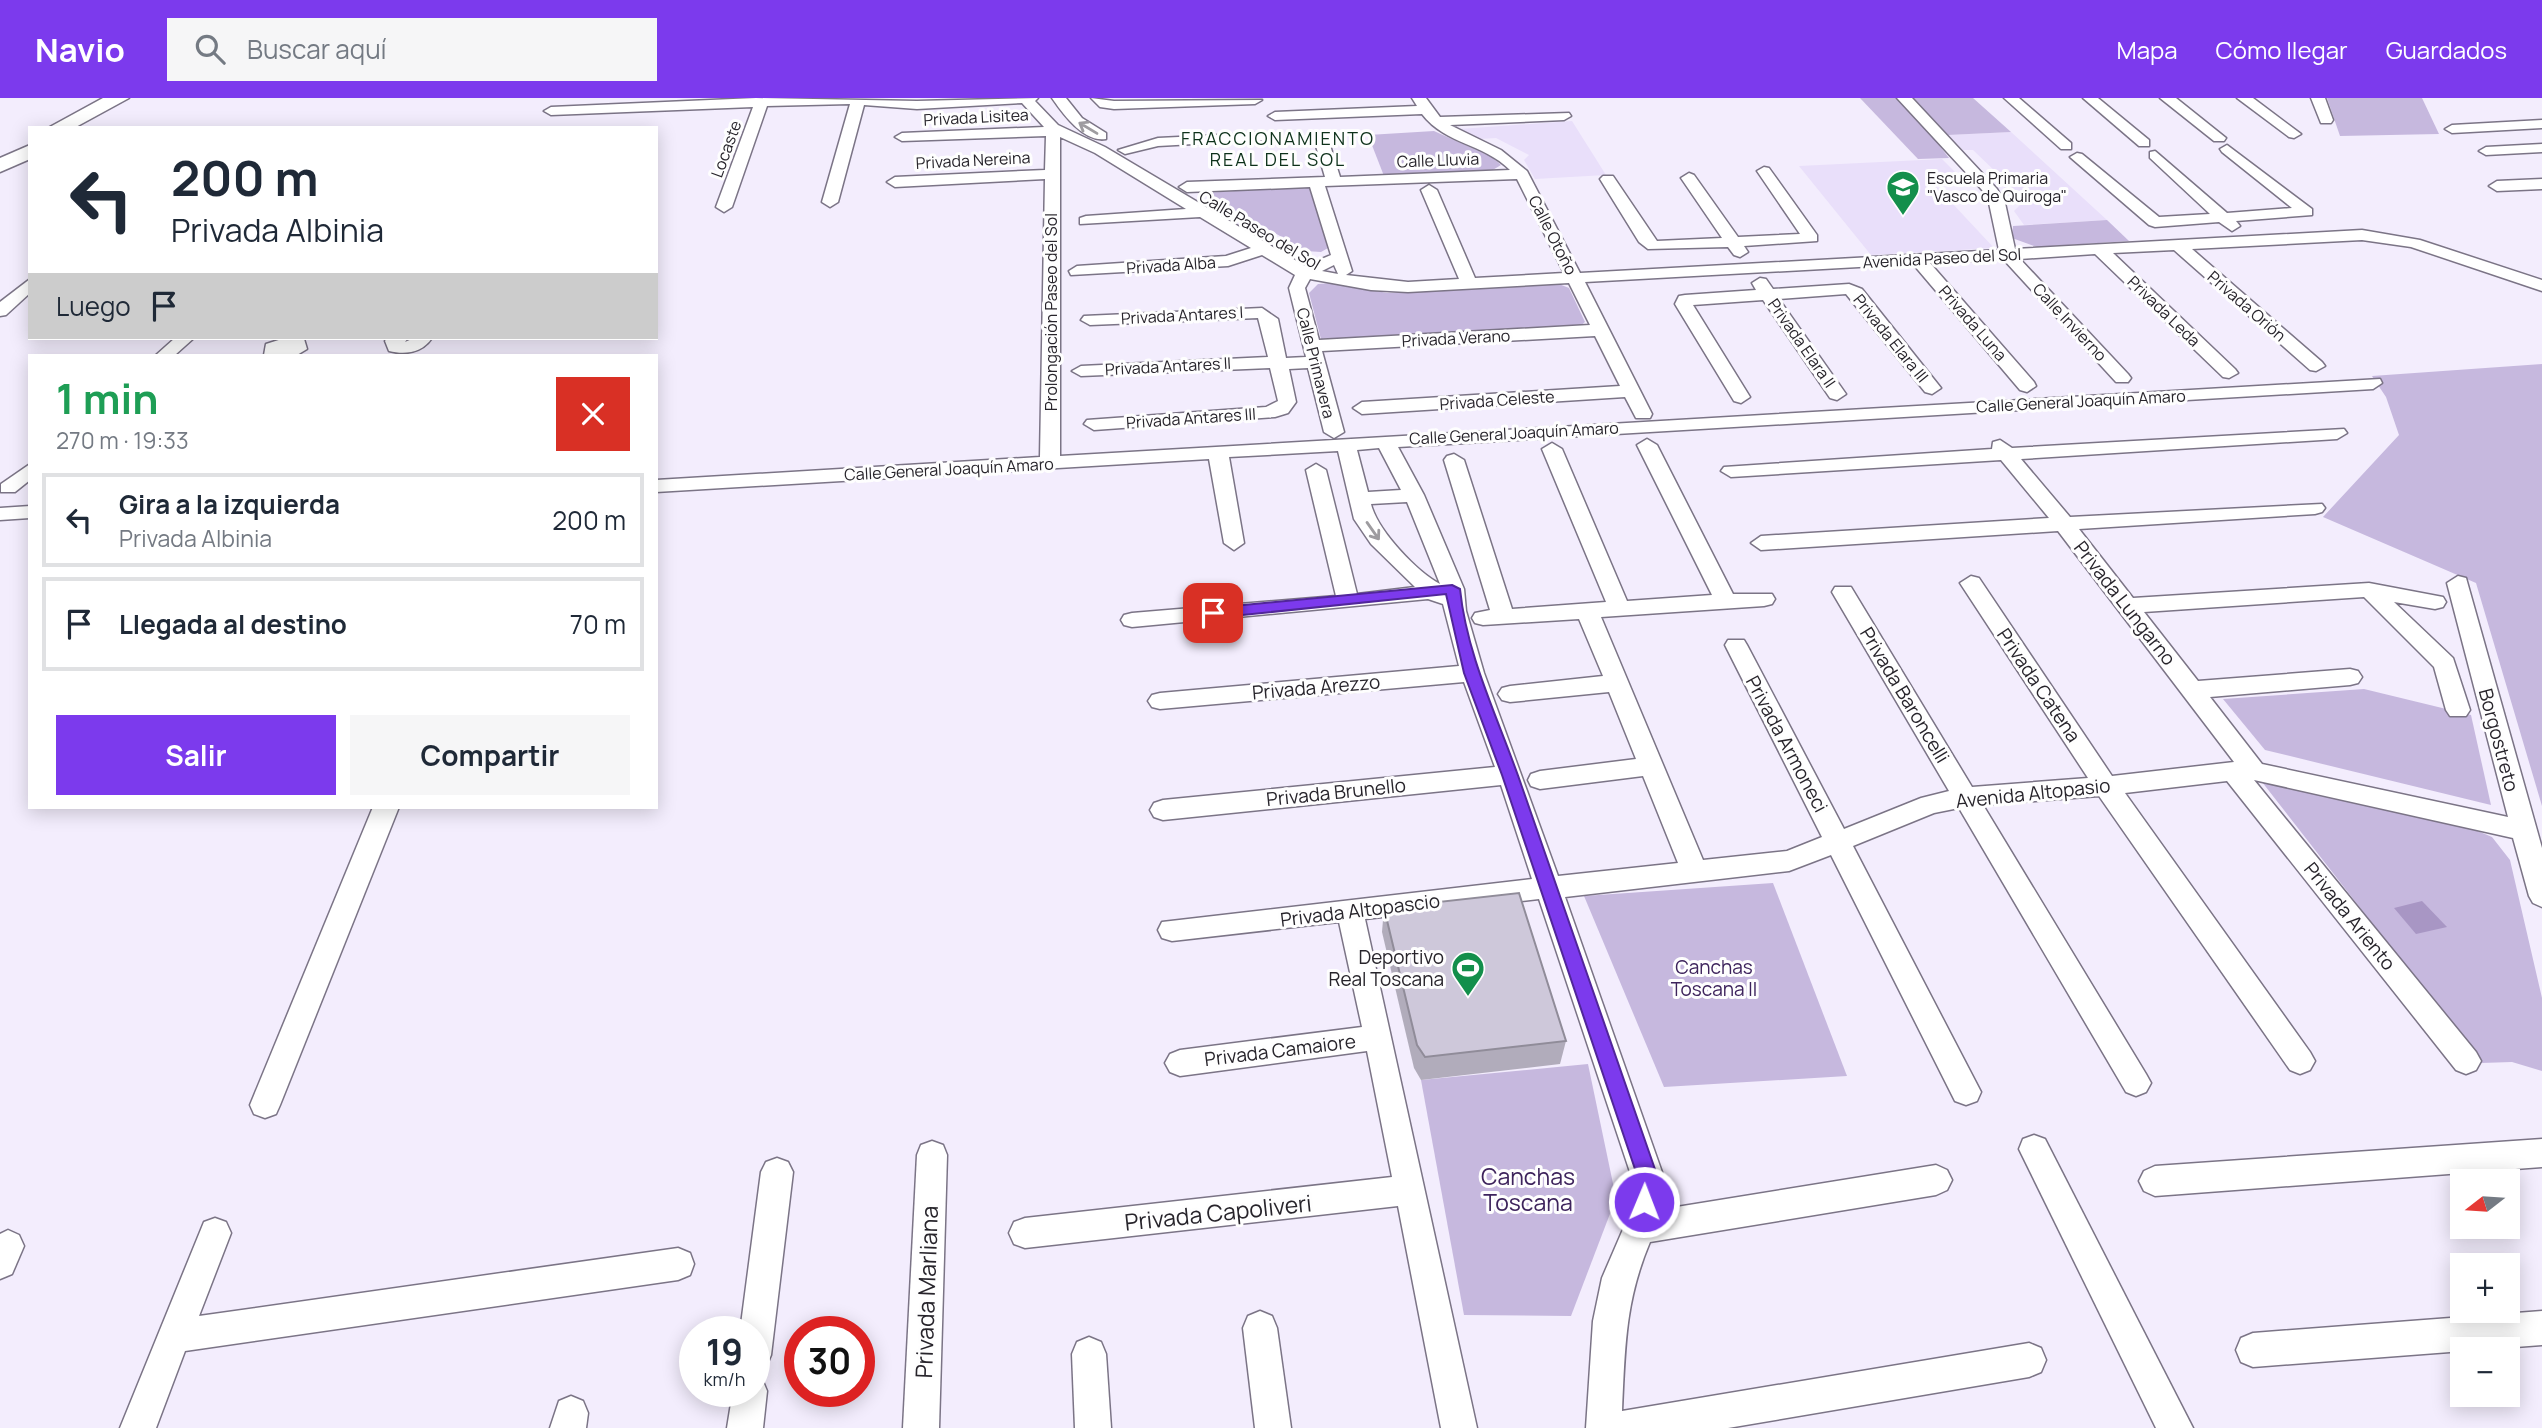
<!DOCTYPE html>
<html lang="es">
<meta charset="utf-8">
<style>
:root{--surface:#fff;--page:#f6f6f7;--text:#1f2937;--muted:#747a83;--line:#e0e1e3;--accent:#7c3aed}
body{margin:0;font-family:Manrope,sans-serif;background:var(--page);color:var(--text);height:100vh;display:flex;flex-direction:column;font-size:26px;white-space:nowrap}
*{box-sizing:border-box;margin:0}
p{font-size:23px;color:var(--muted)}
.icon{flex:none;width:38px;height:38px;fill:none;stroke:currentColor;stroke-width:2;stroke-linecap:round;stroke-linejoin:round}
.map{position:relative;flex:1;overflow:hidden}
.drawer{position:absolute;left:28px;top:256px;width:630px;height:455px;display:flex;flex-direction:column;background:var(--surface);border-radius:0px;box-shadow:0 4px 18px #0003}
.drawer>*{flex:none}
.banner{position:absolute;left:28px;top:28px;width:630px;height:214px;border-radius:0px;box-shadow:0 4px 18px #0003;background:#fff;color:var(--text);overflow:hidden}
.needle{width:46px;rotate:253deg}
.buttons{position:absolute;left:2450px;top:1071px;display:grid;gap:14px}
.buttons a{display:grid;place-items:center;width:70px;height:70px;border-radius:0px;background:var(--surface);box-shadow:0 4px 18px #0003;font-size:35px}
.speed{position:absolute;left:679px;top:1218px;display:flex;gap:14px;font-size:35px;font-weight:700;text-align:center}
.speed>*{display:grid;place-content:center;width:91px;height:91px;border-radius:50%;background:var(--surface);box-shadow:0 4px 18px #0003;line-height:1}
.speed small{font-size:18px;font-weight:400}
.speed .limit{border:10px solid #d22;background:#fff;color:#111}
.pin{position:absolute;display:grid;place-items:center;width:60px;height:60px;color:#fff;margin:-30px;border-radius:14px;box-shadow:0 4px 10px #0006}
.me{position:absolute;width:77px;margin:-38px;rotate:1deg;stroke-linejoin:round;filter:drop-shadow(0 0 5px #0008)}
.turn{display:flex;align-items:center;gap:24px;height:147px;padding:0 28px;font-size:32px}
.turn .icon{width:91px;height:91px;stroke-width:2.5}
.turn b{display:block;font-size:49px;line-height:60px}
.then{display:flex;align-items:center;height:66px;padding:0 28px;background:#0003;gap:14px;font-size:26px}
.round{display:grid;place-items:center;flex:none;width:74px;height:74px;border-radius:0px;background:var(--page)}
.head{display:flex;align-items:center;justify-content:space-between;height:119px;padding:0 28px}
h1{font-size:42px;font-weight:700;line-height:52px;color:#1e9e55}
.primary-button{display:flex;gap:14px;margin-top:auto;padding:14px 28px}
.primary-button a{flex:1;height:80px;border-radius:0px;background:var(--accent);color:#fff;font-size:28px;font-weight:700;line-height:80px;text-align:center}
.primary-button a+a{background:var(--page);color:var(--text)}
ul{padding:0;list-style:none}
li{display:flex;align-items:center;gap:21px;height:94px;margin:0 14px 10px;padding:0 14px;border:4px solid var(--line);border-radius:0px}
li div{flex:1}
li b{display:block;font-size:26px}
li em{font-style:normal}
header{display:flex;align-items:center;gap:42px;box-sizing:border-box;height:98px;padding:0 35px;background:var(--accent);color:#fff}
header strong{font-size:33px}
nav{display:flex;gap:38px;margin-inline-start:auto;font-size:24px}
.search{width:490px;height:63px;background:var(--page);display:flex;align-items:center;gap:18px;box-sizing:border-box;padding:0 24px;border-radius:0px;color:var(--muted);font-size:26px}
.map>svg:first-child{display:block}
.built{fill:#e9dffa}
.green{fill:#c6b8de}
.water{fill:#a896c4}
.lines{fill:none;stroke-linecap:round;stroke-linejoin:round}
.minor-casing{stroke:#7b7486;stroke-width:3}
.secondary-casing{stroke:#7b7486;stroke-width:3}
.minor{fill:#fff;fill-rule:evenodd}
.secondary{fill:#fff;fill-rule:evenodd}
.wall{fill:#b1acbb}
.building{fill:#cec8da;stroke:#908c99;stroke-width:2}
.oneway{stroke:#9e9ca0}
.route{fill:#7c3aed;stroke:#51269a;stroke-width:2}
.labels{text-anchor:middle;dominant-baseline:central;stroke-width:6;stroke-linejoin:round;paint-order:stroke}
.far-street-label{font-size:16px;fill:#27242b;stroke:#fefefe}
.far-poi-label{font-size:16px;fill:#27242b;stroke:#fefefe;text-anchor:start}
.far-neighbourhood-label{font-size:18px;letter-spacing:2px;fill:#0d311a;stroke:#fefefe}
.street-label{font-size:19px;fill:#27242b;stroke:#fefefe}
.poi-label{font-size:19px;fill:#27242b;stroke:#fefefe;text-anchor:end}
.park-label{font-size:19px;fill:#3d235c;stroke:#fefefe}
.near-park-label{font-size:23px;fill:#3d235c;stroke:#fefefe}
.near-street-label{font-size:23px;fill:#27242b;stroke:#fefefe}
</style>
<header>
<strong>Navio</strong>
<div class="search"><svg class="icon" aria-label="search" viewBox="0 0 24 24"><circle cx="10" cy="10" r="6"/><path d="M15 15l6 6"/></svg>Buscar aquí</div>
<nav><a>Mapa</a><a>Cómo llegar</a><a>Guardados</a></nav>
</header>
<div class="map">
<svg width="2542" height="1330" viewBox="0 0 2542 1330">
<rect width="100%" height="100%" fill="#f3edfd"/>
<g class="built">
<path d="M1572,23L1606,77L1535,81L1524,62L1529,57L1496,40L1480,41L1459,31Z"/>
<path d="M2011,34L2107,122L2024,127L2014,113L2021,106L1991,77L1998,76L1973,52H1963L1948,37Z"/>
<path d="M1942,61L1967,86L1936,88L1994,150L1871,157L1799,68Z"/>
</g>
<g class="green">
<path d="M1860,0H1896L1926,30L1949,60L1918,61Z"/>
<path d="M1913,0H1973L2011,34L1948,37Z"/>
<path d="M2327,0H2422L2439,36L2340,38Z"/>
<path d="M1434,33L1492,59L1501,67L1491,73L1384,78L1368,37Z"/>
<path d="M1308,88L1312,90L1328,150L1321,154L1306,153L1205,95Z"/>
<path d="M2107,122L2129,143L2037,149L2012,140L2013,128Z"/>
<path d="M1332,185L1387,195L1559,186L1569,190L1585,224L1580,228L1321,241L1309,195L1318,186Z"/>
<path d="M2542,266V708L2476,485L2323,419L2399,337L2386,299L2372,278Z"/>
<path d="M2364,591L2471,617L2491,707L2265,652L2223,601Z"/>
<path d="M2262,684L2466,728L2492,739L2510,762L2542,900V973L2512,964L2481,965Z"/>
<path d="M1773,785L1847,978L1664,989L1584,798Z"/>
<path d="M1588,966L1616,1100L1571,1218L1464,1217L1421,982Z"/>
</g>
<path class="water" d="M2422,803L2447,829L2416,836L2394,810Z"/>
<g class="lines">
<defs>
<g id="minor">
<path d="M756,0L917,3L1038,0L1035,3L1058,27L1105,49L1305,168L1331,157L1310,89L1187,94L1179,89L1187,84L1325,79L1314,41L1321,37L1328,41L1340,79L1510,72C1483,45 1446,47 1422,16L1275,22L1268,18L1275,14L1417,8L1412,0H1426L1440,19L1569,15L1571,18L1564,22L1450,27L1501,52L1527,73L1580,175L1999,152L1989,105L1983,93L1897,0H1912L1997,91L2005,105L2015,151L2362,132L2420,142L2542,182V193L2411,149L2362,142L2192,151L2322,264L2325,268L2316,273L2310,272L2174,152L2113,155L2235,271L2238,275L2229,280L2223,279L2095,156L2020,161L2128,276L2131,280L2128,284H2116L2003,161L1930,165L2034,284L2036,288L2027,294L2020,292L1913,166L1585,184L1652,316L1650,320H1636L1625,299L1362,316L1353,310L1362,304L1620,288L1595,238L1322,253L1344,334L1334,340L1324,334L1308,270L1289,271L1296,304L1288,315L1275,319L1094,332L1084,326L1087,322L1266,309L1278,303L1270,270L1081,278L1072,273L1081,268L1268,259L1258,220L1090,227L1081,222L1084,218L1262,210L1278,221L1286,260L1306,259L1289,190L1295,177L1262,157L1228,168L1071,177L1069,173L1077,168L1226,158L1251,150L1200,119L1080,126V120L1086,118L1186,111L1095,55L1060,39V358L2380,281L2382,285L2373,291L1398,349L1424,397L1464,491L1466,513L1484,575L1558,778L1678,765L1643,678L1540,691L1531,688L1528,682L1531,676L1540,673L1636,661L1609,594L1510,604L1502,602L1498,596L1502,590L1510,588L1603,578L1579,521L1483,527L1475,525L1472,520L1475,515L1490,512L1444,362L1447,358L1454,356L1464,362L1512,511L1606,504L1542,351L1552,345L1562,351L1627,503L1712,497L1637,347L1647,341L1657,347L1733,496H1772L1775,501L1772,506L1764,508L1601,519L1703,762L1787,753L1822,739L1725,547L1728,542H1744L1747,547L1844,731L1921,700L1949,693L1832,494L1835,489H1851L1972,689L2088,680L1960,485L1971,478L1979,480L2112,678L2234,664L2058,433L1761,452L1751,445L1761,438L2049,420L2001,362L1731,379L1721,373L1724,369L1992,351L1993,344L2000,342L2012,350L2344,331L2347,335L2337,341L2021,361L2070,419L2322,406L2325,410L2322,414L2315,416L2079,431L2133,500L2369,485L2443,499L2446,504L2443,509L2435,511L2394,504L2453,560L2470,612L2466,618H2450L2446,612L2434,569L2364,499L2144,514L2198,583L2350,571L2358,573L2362,579L2358,585L2350,587L2210,599L2262,666L2508,719L2447,485L2458,478L2466,480L2542,750V809L2533,805L2529,798L2513,740L2254,682L2476,954L2481,963L2476,972L2466,976L2456,972L2227,683L2125,695L2310,954L2315,963L2310,972L2300,976L2290,972L2099,698L1983,707L2146,976L2151,985L2146,994L2136,998L2126,994L1959,710L1934,715L1853,748L1981,994L1977,1003L1966,1007L1955,1003L1831,757L1789,773L1565,799L1663,1077L1658,1112L1936,1067L1947,1072L1952,1082L1947,1092L1936,1097L1650,1144C1625,1203 1625,1250 1622,1313L2029,1245L2041,1250L2046,1262L2041,1274L2029,1279L1728,1330H1586L1593,1223L1602,1180L1624,1129L1631,1077L1539,801L1365,821L1477,1330H1441L1398,1108L1025,1150L1014,1146L1009,1135L1014,1124L1025,1120L1392,1079L1367,953L1180,978L1170,974L1165,965L1170,956L1180,952L1362,929L1339,824L1172,843L1162,840L1158,832L1162,824L1532,781L1501,687L1163,722L1154,719L1150,712L1154,705L1163,702L1495,669L1464,584L1160,611L1152,609L1148,603L1152,597L1160,595L1459,568L1443,506L1428,501L1132,529L1124,527L1121,522L1124,517L1132,515L1336,498L1306,372L1316,366L1326,372L1357,496L1415,489L1371,446L1354,421L1338,353L1229,359L1244,445L1234,452L1224,445L1209,361L656,394V382L1040,359L1045,81L895,89L887,84L895,79L1045,72L1046,38L902,43L895,39L902,35L1044,29L1022,5L917,11L864,7L838,104L830,109L822,104L850,6L767,8L732,109L724,114L716,109L753,9L551,17L544,13L551,9ZM1517,81L1564,175L1475,180L1437,92L1429,87L1421,92L1459,181L1408,184L1346,177L1352,173L1325,88ZM1334,167L1338,176L1322,173ZM1310,181L1371,192L1408,194L1569,185L1590,227L1319,242L1305,190ZM1379,350L1401,392L1368,394L1357,352ZM1407,404L1440,486C1417,474 1377,432 1371,406Z"/>
<path d="M1052,0H1066L1082,20L1106,35V41C1084,45 1063,16 1052,0Z"/>
<path d="M1091,0L1114,3L1262,2L1255,6L1114,11L1100,9Z"/>
<path d="M2004,0H2019L2071,45V51H2061Z"/>
<path d="M2083,0H2098L2149,42V48H2139Z"/>
<path d="M2160,0H2176L2226,40L2224,43H2214Z"/>
<path d="M2237,0H2253L2301,36L2294,40L2289,39Z"/>
<path d="M2311,0H2325L2333,22L2331,25H2321Z"/>
<path d="M2542,22V30L2452,35L2445,31L2452,27Z"/>
<path d="M1261,35L1268,39L1266,42L1158,48L1125,56L1118,52L1158,40Z"/>
<path d="M2542,46V54L2486,57L2479,53L2486,49Z"/>
<path d="M2227,47L2312,111V117L2236,123L2240,128L2232,133L2219,124L2155,129L2149,127L2070,59L2077,55L2082,56L2159,119L2210,116L2150,60V54L2155,53L2227,115L2292,110L2222,54L2220,51Z"/>
<path d="M1764,69L1769,70L1817,137V143L1744,148L1748,154L1740,159L1734,157L1728,149L1648,151L1639,144L1600,81L1603,78H1613L1657,143L1722,140L1681,80L1689,75L1694,77L1738,139L1800,136L1757,73Z"/>
<path d="M2542,81V91L2497,93L2489,88L2497,83Z"/>
<path d="M1760,180L1766,181L1773,191L1849,186L1862,191L1941,290L1932,296L1925,294L1846,196L1779,201L1846,296L1837,302L1830,300L1763,202L1693,207L1750,299L1741,305L1734,303L1675,206L1679,198L1685,197L1756,192L1752,185Z"/>
<path d="M30,181V195L6,217L0,218V204Z"/>
<path d="M175,240H194L175,257H156Z"/>
<path d="M285,240L304,241L307,251L297,257H264L266,246Z"/>
<path d="M387,240H408L405,244L414,240H432C422,255 405,257 389,253L385,243Z"/>
<path d="M30,366V382L15,394H1V386Z"/>
<path d="M30,408V420L0,422V410Z"/>
<path d="M373,709H399L280,1007L276,1016L265,1020L254,1016L250,1007Z"/>
<path d="M2034,1037L2045,1041L2193,1330H2156L2019,1051L2023,1041Z"/>
<path d="M2542,1041V1069L2155,1098L2144,1093L2139,1083L2144,1073L2155,1068Z"/>
<path d="M932,1043L943,1047L947,1057L939,1330H903L917,1057L921,1047Z"/>
<path d="M777,1060L788,1064L793,1074L771,1257L766,1269L754,1274V1234H740L761,1074L766,1064Z"/>
<path d="M215,1120L226,1124L231,1135L199,1218L678,1150L690,1155L694,1166L690,1177L678,1182L185,1253L156,1330H120L204,1124Z"/>
<path d="M8,1132L19,1137L24,1148L12,1176L0,1181V1136Z"/>
<path d="M1260,1213L1272,1218L1277,1230L1291,1330H1255L1243,1230L1248,1218Z"/>
<path d="M2542,1213V1247L2253,1269L2241,1264L2236,1252L2241,1240L2253,1235Z"/>
<path d="M1089,1239L1101,1244L1106,1256L1111,1330H1075L1072,1256L1077,1244Z"/>
<path d="M754,1277L762,1281L767,1293L763,1330H727L733,1293H754Z"/>
<path d="M571,1298L583,1303L588,1315L586,1330H550L559,1303Z"/>
</g>
<g id="secondary">
<path d="M103,0H129L74,30H48Z"/>
<path d="M30,47V61L0,74V60Z"/>
</g>
</defs>
<use href="#minor" class="minor-casing"/>
<use href="#secondary" class="secondary-casing"/>
<use href="#minor" class="minor"/>
<use href="#secondary" class="secondary"/>
</g>
<path class="wall" d="M1384,810L1566,943L1560,966L1421,982L1414,970L1382,834Z"/>
<path class="building" d="M1519,795L1566,943L1425,959L1417,947L1384,810Z"/>
<defs><path id="oneway-shaft" d="M-6 0H5M1.5-3L5.5 0L1.5 3" fill="none" stroke-width="1.6" stroke-linecap="round" stroke-linejoin="round" transform="scale(1.75)"/></defs>
<g class="oneway">
<use href="#oneway-shaft" transform="translate(1088 30) rotate(-149)"/>
<use href="#oneway-shaft" transform="translate(1373 433) rotate(55)"/>
</g>
<path class="route" d="M1452,487L1460,491C1467,560 1500,624 1522,689C1567,818 1612,948 1657,1077L1651,1110L1644,1113L1636,1110L1633,1104L1637,1077L1502,677L1464,575L1446,496L1213,520L1206,515L1213,510Z"/>
<defs>
<symbol id="school-pin" viewBox="-11 -11 22 30"><path d="M0 17L-7.5 6A9.5 9.5 0 1 1 7.5 6Z" fill="#138f4b" stroke="#fefefe"/><path d="M0-5L7-2L0 1L-7-2ZM-4 1L0 2.5L4 1V4Q0 6-4 4Z" fill="#fff"/></symbol>
<symbol id="stadium-pin" viewBox="-11 -11 22 30"><path d="M0 17L-7.5 6A9.5 9.5 0 1 1 7.5 6Z" fill="#138f4b" stroke="#fefefe"/><path d="M0-5a6.5 5 0 1 0 0 10a6.5 5 0 1 0 0-10ZM-3.5-1.8h7v3.6h-7Z" fill="#fff"/></symbol>
</defs>
<g fill-rule="evenodd">
<use href="#school-pin" x="1884" y="70" width="38" height="52"/>
<use href="#stadium-pin" x="1449" y="851" width="38" height="52"/>
</g>
<g class="labels">
<g class="far-street-label">
<text transform="translate(976 19) rotate(-3)">Privada Lisitea</text>
<text transform="translate(726 51) rotate(-70)">Locaste</text>
<text transform="translate(973 62) rotate(-3)">Privada Nereina</text>
<text transform="translate(1438 62) rotate(-2)">Calle Lluvia</text>
<text transform="translate(1260 132) rotate(31)">Calle Paseo del Sol</text>
<text transform="translate(1553 137) rotate(63)">Calle Otoño</text>
<text transform="translate(1942 160) rotate(-3)">Avenida Paseo del Sol</text>
<text transform="translate(1171 167) rotate(-4)">Privada Alba</text>
<text transform="translate(2247 208) rotate(41)">Privada Orión</text>
<text transform="translate(2164 213) rotate(44)">Privada Leda</text>
<text transform="translate(1051 214) rotate(-90)">Prolongación Paseo del Sol</text>
<text transform="translate(1182 217) rotate(-3)">Privada Antares I</text>
<text transform="translate(2070 224) rotate(47)">Calle Invierno</text>
<text transform="translate(1973 225) rotate(49)">Privada Luna</text>
<text transform="translate(1456 240) rotate(-3)">Privada Verano</text>
<text transform="translate(1891 240) rotate(51)">Privada Elara III</text>
<text transform="translate(1802 245) rotate(55)">Privada Elara II</text>
<text transform="translate(1316 265) rotate(76)">Calle Primavera</text>
<text transform="translate(1168 268) rotate(-3)">Privada Antares II</text>
<text transform="translate(1497 302) rotate(-4)">Privada Celeste</text>
<text transform="translate(2081 303) rotate(-3)">Calle General Joaquín Amaro</text>
<text transform="translate(1191 320) rotate(-4)">Privada Antares III</text>
<text transform="translate(1514 335) rotate(-3)">Calle General Joaquín Amaro</text>
<text transform="translate(949 371) rotate(-3)">Calle General Joaquín Amaro</text>
</g>
<g class="far-poi-label">
<text x="1927" y="80">Escuela Primaria<tspan x="1927" dy="18">"Vasco de Quiroga"</tspan></text>
</g>
<g class="far-neighbourhood-label">
<text x="1278" y="40">FRACCIONAMIENTO<tspan x="1278" dy="21">REAL DEL SOL</tspan></text>
</g>
<g class="street-label">
<text transform="translate(2125 505) rotate(52)">Privada Lungarno</text>
<text transform="translate(2039 587) rotate(56)">Privada Catena</text>
<text transform="translate(1316 589) rotate(-5)">Privada Arezzo</text>
<text transform="translate(1905 597) rotate(59)">Privada Baroncelli</text>
<text transform="translate(2499 642) rotate(75)">Borgostreto</text>
<text transform="translate(1787 646) rotate(62)">Privada Armoneci</text>
<text transform="translate(1336 694) rotate(-6)">Privada Brunello</text>
<text transform="translate(2033 695) rotate(-6)">Avenida Altopasio</text>
<text transform="translate(1360 812) rotate(-7)">Privada Altopascio</text>
<text transform="translate(2350 818) rotate(51)">Privada Ariento</text>
<text transform="translate(1280 952) rotate(-7)">Privada Camaiore</text>
</g>
<g class="poi-label">
<text x="1444" y="859">Deportivo<tspan x="1444" dy="22">Real Toscana</tspan></text>
</g>
<g class="park-label">
<text x="1714" y="869">Canchas<tspan x="1714" dy="22">Toscana ll</tspan></text>
</g>
<g class="near-park-label">
<text x="1528" y="1078">Canchas<tspan x="1528" dy="26">Toscana</tspan></text>
</g>
<g class="near-street-label">
<text transform="translate(1218 1114) rotate(-6)">Privada Capoliveri</text>
<text transform="translate(926 1194) rotate(-88)">Privada Marliana</text>
</g>
</g>
</svg>
<div class="buttons">
<a><svg class="needle" viewBox="-14 -14 28 28"><path d="M0-13l5 13h-10z" fill="#e53935"/><path d="M0 13l5-13h-10z" fill="#747a83"/></svg></a>
<a>+</a>
<a>−</a>
</div>
<div class="speed"><div>19<small>km/h</small></div><div class="limit">30</div></div>
<div class="pin" style="left:1213px;top:515px;background:#d93025"><svg class="icon" aria-label="arrive" viewBox="0 0 24 24"><path d="M6 21V4h12l-3 4 3 4H6"/></svg></div>
<svg class="me" style="left:1644px;top:1104px" viewBox="-20 -20 40 40"><circle r="17" fill="#7c3aed" stroke="#fff" stroke-width="3"/><path d="M0-11L8 9 0 5-8 9z" fill="#fff"/></svg>
<div class="banner">
<div class="turn"><svg class="icon" aria-label="left" viewBox="0 0 24 24"><path d="M17 20v-9H6M10 6l-5 5 5 5"/></svg><div><b>200 m</b>Privada Albinia</div></div>
<div class="then">Luego<svg class="icon" aria-label="arrive" viewBox="0 0 24 24"><path d="M6 21V4h12l-3 4 3 4H6"/></svg></div>
</div>
<section class="drawer">
<div class="head"><div><h1>1 min</h1><p>270 m · 19:33</p></div><a class="round" style="background:#d93025;color:#fff"><svg class="icon" aria-label="close" viewBox="0 0 24 24"><path d="M6 6l12 12M18 6L6 18"/></svg></a></div>
<ul>
<li><svg class="icon" aria-label="left" viewBox="0 0 24 24"><path d="M17 20v-9H6M10 6l-5 5 5 5"/></svg><div><b>Gira a la izquierda</b><p>Privada Albinia</p></div><em>200 m</em></li>
<li><svg class="icon" aria-label="arrive" viewBox="0 0 24 24"><path d="M6 21V4h12l-3 4 3 4H6"/></svg><div><b>Llegada al destino</b></div><em>70 m</em></li>
</ul>
<div class="primary-button"><a>Salir</a><a>Compartir</a></div>
</section>
</div>
